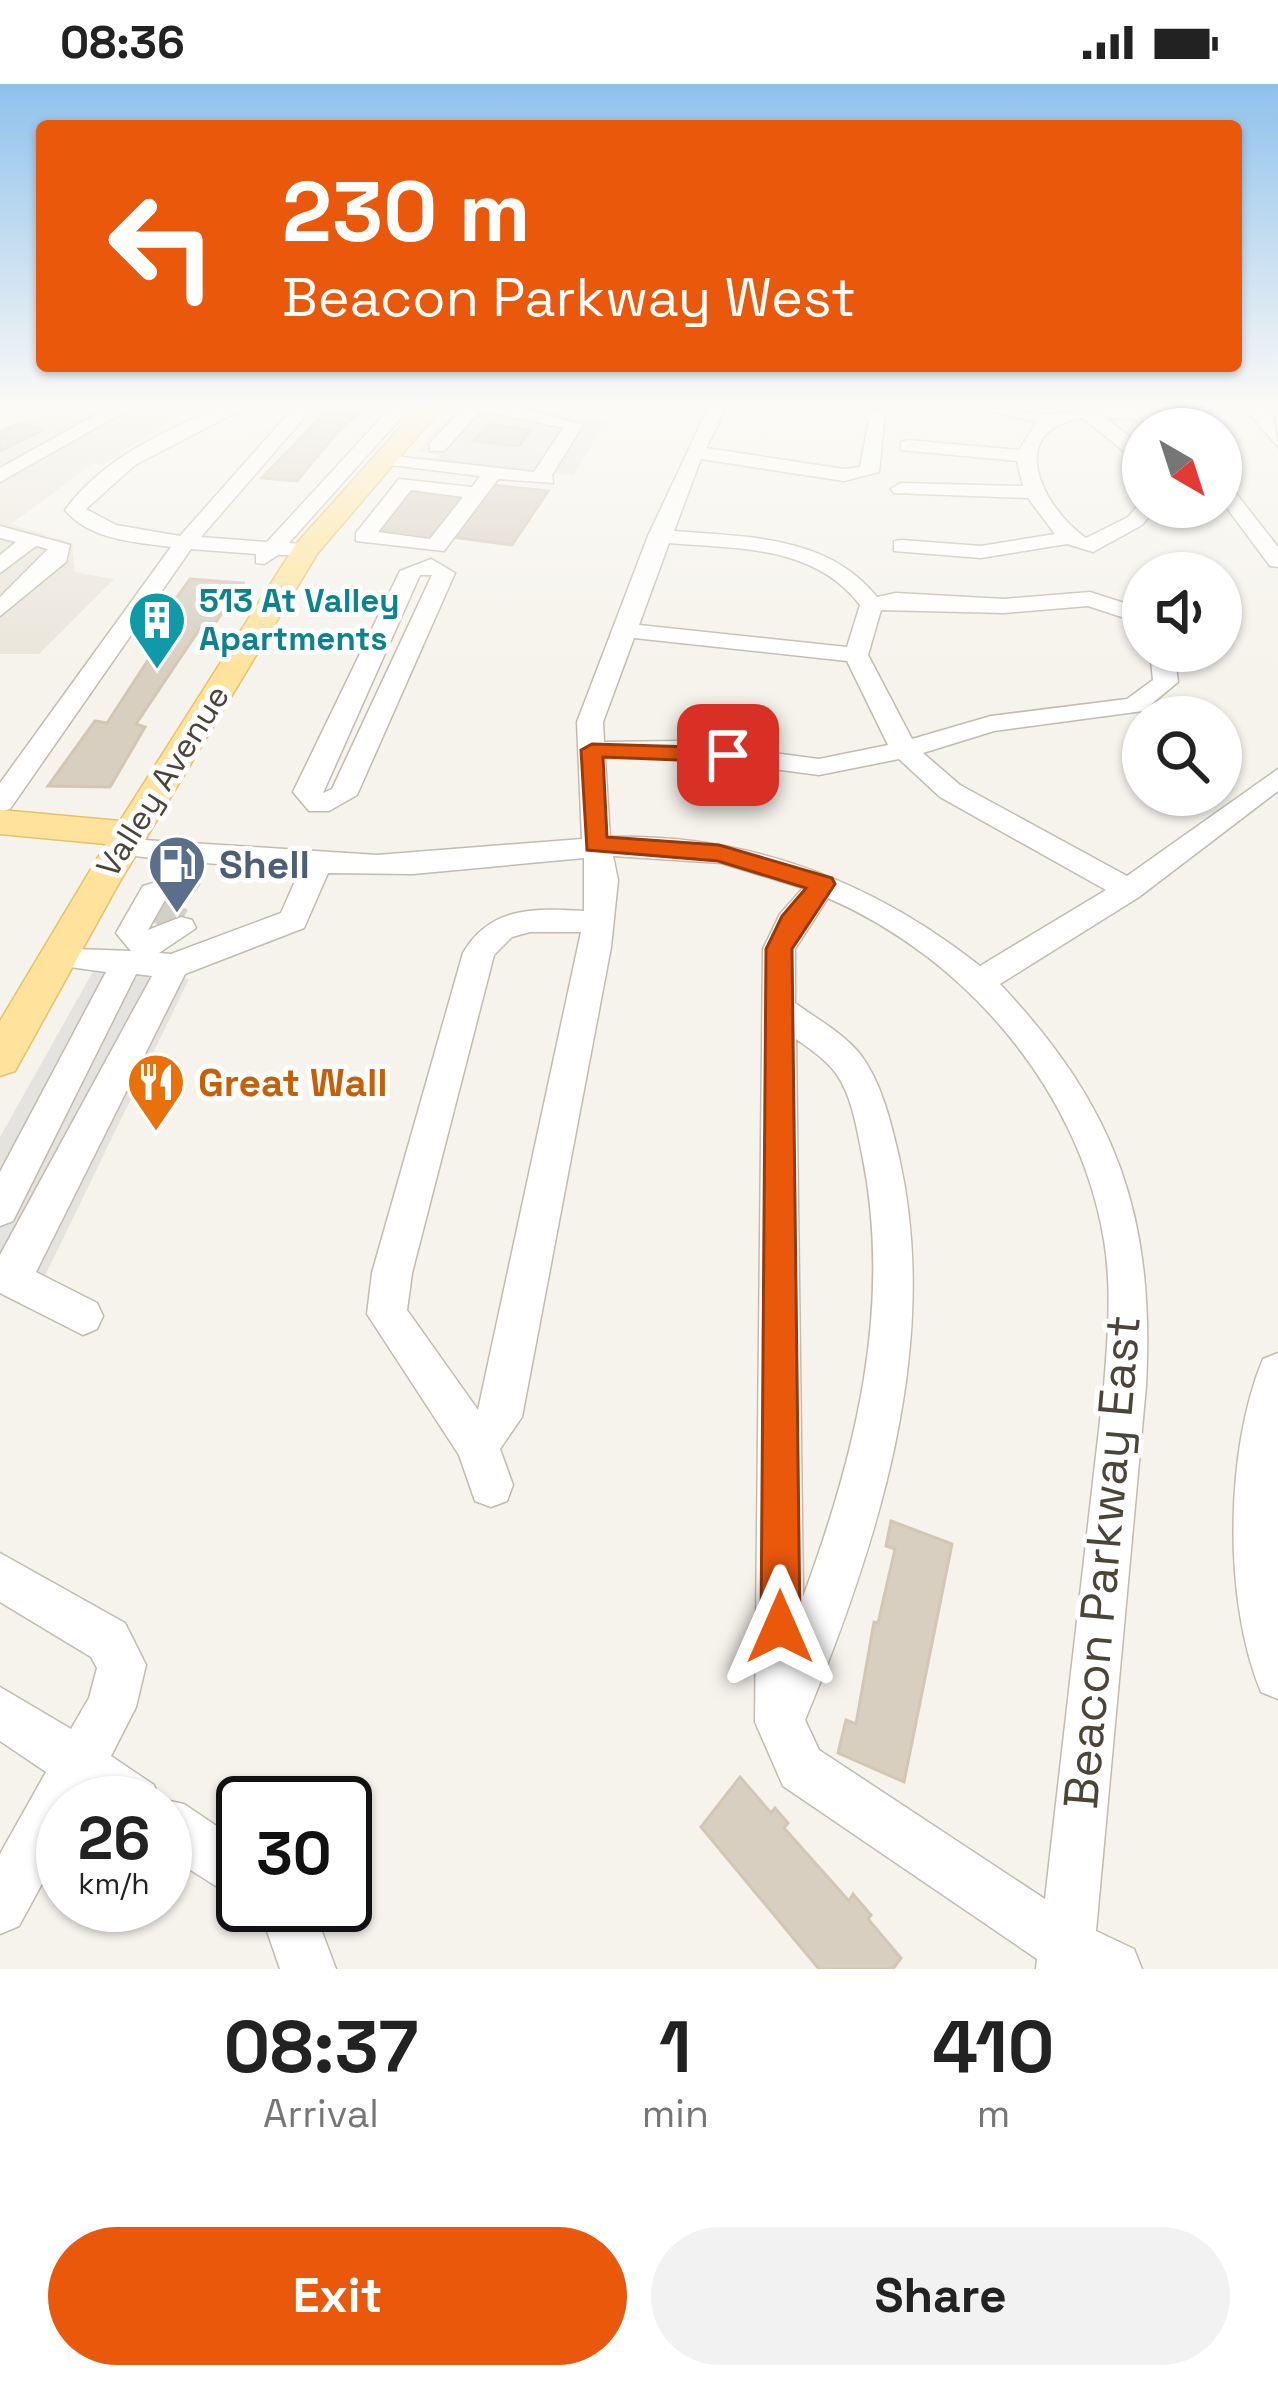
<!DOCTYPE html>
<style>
:root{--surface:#fff;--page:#f2f2f2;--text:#222;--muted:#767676;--accent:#ea580c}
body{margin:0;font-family:"Space Grotesk",sans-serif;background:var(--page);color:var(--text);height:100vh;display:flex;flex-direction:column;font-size:45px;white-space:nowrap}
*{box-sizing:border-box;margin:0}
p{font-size:39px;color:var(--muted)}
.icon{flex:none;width:66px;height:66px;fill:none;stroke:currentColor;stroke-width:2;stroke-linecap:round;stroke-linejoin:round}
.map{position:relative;height:1885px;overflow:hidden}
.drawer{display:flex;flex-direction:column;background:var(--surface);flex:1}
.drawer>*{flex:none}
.top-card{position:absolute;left:36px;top:36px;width:1206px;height:252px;border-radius:12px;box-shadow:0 3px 9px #0004;background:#ea580c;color:#fff;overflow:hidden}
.needle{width:78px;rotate:141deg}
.tools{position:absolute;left:1122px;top:324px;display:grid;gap:24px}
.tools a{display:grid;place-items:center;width:120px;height:120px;border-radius:50%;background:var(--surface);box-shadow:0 3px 9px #0004;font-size:60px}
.speed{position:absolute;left:36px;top:1692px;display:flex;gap:24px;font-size:60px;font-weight:700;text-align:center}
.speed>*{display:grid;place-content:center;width:156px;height:156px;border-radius:50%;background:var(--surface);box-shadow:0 3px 9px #0004;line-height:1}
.speed small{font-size:30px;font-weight:400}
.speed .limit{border:6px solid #111;border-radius:18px;background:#fff;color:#111}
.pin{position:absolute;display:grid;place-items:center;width:102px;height:102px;color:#fff;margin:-51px;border-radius:24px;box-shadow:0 6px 18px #0006}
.me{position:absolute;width:132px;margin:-66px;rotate:0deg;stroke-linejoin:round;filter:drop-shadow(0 0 9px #0008)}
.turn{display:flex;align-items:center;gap:42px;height:252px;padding:0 48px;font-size:54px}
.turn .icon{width:156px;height:156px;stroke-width:2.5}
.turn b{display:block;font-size:84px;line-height:102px}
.eta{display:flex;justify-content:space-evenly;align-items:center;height:204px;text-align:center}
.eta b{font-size:72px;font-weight:700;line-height:84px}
.action{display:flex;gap:24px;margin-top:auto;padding:24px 48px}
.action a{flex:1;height:138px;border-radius:72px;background:var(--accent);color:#fff;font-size:48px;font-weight:700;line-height:138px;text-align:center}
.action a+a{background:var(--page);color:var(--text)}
.status{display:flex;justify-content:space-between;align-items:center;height:84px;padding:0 60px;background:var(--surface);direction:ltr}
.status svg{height:33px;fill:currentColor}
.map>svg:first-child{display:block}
.residential{fill:#eae5da}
.parking{fill:#e5e3e0}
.building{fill:#d8cfc1;stroke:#d3c7b4;stroke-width:3}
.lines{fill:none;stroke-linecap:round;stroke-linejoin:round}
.minor-tunnel{stroke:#d4d0c8;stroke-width:32;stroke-dasharray:32 16;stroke-linecap:butt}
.minor-casing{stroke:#c2bbae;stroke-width:3}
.major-casing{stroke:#e6c16a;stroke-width:3}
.minor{fill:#fff;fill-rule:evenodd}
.major{fill:#ffe39c;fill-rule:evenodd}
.route{fill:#ea580c;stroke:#983908;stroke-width:3}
.labels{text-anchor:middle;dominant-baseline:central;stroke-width:10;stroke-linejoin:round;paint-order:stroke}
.far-culture-label{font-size:33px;font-weight:bold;fill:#0d838f;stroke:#fff;text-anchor:start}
.far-street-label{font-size:33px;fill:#4b4439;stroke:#fff}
.service-label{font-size:39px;font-weight:bold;fill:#4e5e75;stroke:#fff;text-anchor:start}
.food-label{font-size:39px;font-weight:bold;fill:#c56008;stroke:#fff;text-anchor:start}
.near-street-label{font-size:48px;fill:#4b4439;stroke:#fff}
</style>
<div class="status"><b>08:36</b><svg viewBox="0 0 49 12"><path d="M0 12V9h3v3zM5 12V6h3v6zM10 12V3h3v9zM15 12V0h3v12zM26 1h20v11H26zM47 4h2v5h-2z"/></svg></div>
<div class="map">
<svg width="1278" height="1885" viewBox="0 0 1278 1885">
<rect width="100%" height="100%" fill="#f6f3ec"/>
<path class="residential" d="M69,320H196L104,381L93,379L11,440L72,459L75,488L114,495L39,570H0V350Z"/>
<g class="parking">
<path d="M463,320H513L605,338L574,391L436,376L439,370L417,368Z"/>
<path d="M95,884L189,895L40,1202L0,1178V1053Z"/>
</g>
<g class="building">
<path d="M333,320H370L341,344L297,397L262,394Z"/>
<path d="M21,339L42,346L0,367V348Z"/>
<path d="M489,340L531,346L519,362L473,357Z"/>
<path d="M492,401L548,407L512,461L453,453Z"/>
<path d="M408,406L464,412L429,459L371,452Z"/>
<path d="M190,495L243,499L211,545L201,543L136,640L145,643L110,703L48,702L95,637L107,639L169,544L156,542Z"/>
<path d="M891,1437L952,1460L904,1698L838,1669L846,1636L856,1640L874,1538L878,1539L895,1465L886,1462Z"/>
<path d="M740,1693L771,1729L775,1724L788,1739L784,1744L849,1817L853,1810L871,1831L868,1835L901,1874L893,1885H819L701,1743Z"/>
</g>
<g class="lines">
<path class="minor-tunnel" d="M160,842L174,818"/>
<defs>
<g id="minor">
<path d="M115,320H138L0,398V384Z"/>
<path d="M227,320H252L135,381L86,425L116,441L180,452L297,320H316L201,453L267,458L394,320H413L289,459L314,461V471H278L264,480L256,479V470L191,465L10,725L0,728V699L171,463C134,458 90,456 65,426C105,372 167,346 227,320Z"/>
<path d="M467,320H504L583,341L552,391L553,399L498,395L444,467L356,457V449L399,395L472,403L480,392L383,380L376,378V370L534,388L563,344L481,326L444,367H430V359ZM411,406L463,413L430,455L378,448Z"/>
<path d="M710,320H728L706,364L844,385L860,383L869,335L833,320L885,328L879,388L844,397L701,375L674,447C746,453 828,451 877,513L896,509L1004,515L1090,508L1143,525V540L1088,522L1004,529L881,526L868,571L912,655L991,632L1127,615L1153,596L1150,567H1174L1178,598L1143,627L994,647L923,669L960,701L1127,792L1278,685V707L1139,813L1000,900C1117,1024 1155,1133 1146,1302L1096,1847L1134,1865L1142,1885H1036L1037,1875L783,1702L755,1638L763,865L780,830L803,804L721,779L613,772L618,796L611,863L522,1333L500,1365L513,1401L507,1417L491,1423L475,1417L459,1371L367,1230L372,1189L463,869C490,822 536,824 584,827V774L413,790L328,789L304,844L185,890L36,1188L97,1219L103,1232L97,1245L83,1251L0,1209V1171L152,892L136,890L13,1137L0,1142V1088L106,888L48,880L43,872L48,864L131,867L116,849L143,802L184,790L194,793L199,800L194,807L165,816L148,846L181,833L192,836L196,844L159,869L171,870L281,829L299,788L123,771L113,768L109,761L113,754L377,771L582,755L577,638L648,452ZM669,459C738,465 814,461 860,521L847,563L639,541ZM634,554L847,577L888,661L819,675L682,657L604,658L603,638ZM682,673L819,691L899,675L940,713L1106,806L980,882C871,796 749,750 610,753L605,674ZM828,814C966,874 1079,1006 1104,1156C1112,1204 1108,1253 1104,1302L1045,1815L819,1666L805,1636C877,1462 942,1262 899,1073C891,1039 882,999 860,970C843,949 817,935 795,919V865ZM530,848H581L478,1326L407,1226L412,1189L494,871L512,853ZM796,955C810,965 827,976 837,991C852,1013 857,1045 862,1070C893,1221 856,1370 803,1513Z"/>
<path d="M958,320C988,320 1030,332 1054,330C1095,327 1158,311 1195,336L1186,341L1105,333L1143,364V392L1133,386L1131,373L1083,334C1003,346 1042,423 1086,454L1128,433L1140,419L1157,423L1142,441L1093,468L1067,460L981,474L894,467V457L902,456L981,462L1055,450L1028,414L894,409L891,405L901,399L1023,402L1017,377L901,366V358L908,356L1019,366L1037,338Z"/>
<path d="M1241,320H1262L1273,330L1278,363Z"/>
<path d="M1221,397L1228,399L1278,463V483L1270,482L1221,416Z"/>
<path d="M0,442L70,461L66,478L0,532V513L48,465L36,462L0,489V471L16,458L0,454Z"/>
<path d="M431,475L455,489L357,711L329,727H309L293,708L400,487ZM420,491H432L332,705L323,709Z"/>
<path d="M1278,1269V1615L1261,1608C1223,1517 1225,1366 1263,1275Z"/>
<path d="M0,1469L125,1539L146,1581L136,1623L111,1672L154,1701L160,1715L184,1720L243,1760V1819L165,1770V1719H63V1761L19,1842L0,1850V1770L46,1688L0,1657V1603L71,1645L89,1614L97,1584L91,1573L0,1518Z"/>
<path d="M258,1821H312L336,1885H280Z"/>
</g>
<path id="major" d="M421,320H445L317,470L119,799L15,987L0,992V937L106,760L0,750V726L120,737L296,460Z"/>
</defs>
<use href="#minor" class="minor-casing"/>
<use href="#major" class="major-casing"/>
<use href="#minor" class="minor"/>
<use href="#major" class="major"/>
</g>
<linearGradient id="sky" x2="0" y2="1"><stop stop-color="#8fc1ec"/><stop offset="0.55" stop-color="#fbfaf6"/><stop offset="1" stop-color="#fbfaf6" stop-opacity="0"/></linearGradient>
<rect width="1278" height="584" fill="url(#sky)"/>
<path class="route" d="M592,660L728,664L739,671L728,678L603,673L607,753L719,761L832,794L835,800L792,865L800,1543L794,1557L780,1563L766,1557L761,1543L766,865L782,832L806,804L718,777L587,766L581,666Z"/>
<defs>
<symbol id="building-pin" viewBox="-11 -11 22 30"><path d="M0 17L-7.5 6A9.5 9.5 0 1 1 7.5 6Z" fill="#0f9aa8" stroke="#fff"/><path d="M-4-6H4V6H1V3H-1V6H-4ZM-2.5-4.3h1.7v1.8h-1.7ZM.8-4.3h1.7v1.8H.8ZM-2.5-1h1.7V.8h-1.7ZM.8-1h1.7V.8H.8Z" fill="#fff"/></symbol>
<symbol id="fuel-pin" viewBox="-11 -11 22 30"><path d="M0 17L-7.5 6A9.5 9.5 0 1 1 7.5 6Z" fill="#5c6f8a" stroke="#fff"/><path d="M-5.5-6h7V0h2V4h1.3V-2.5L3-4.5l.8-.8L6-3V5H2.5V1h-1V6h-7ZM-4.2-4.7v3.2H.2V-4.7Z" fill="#fff"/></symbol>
<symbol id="restaurant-pin" viewBox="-11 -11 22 30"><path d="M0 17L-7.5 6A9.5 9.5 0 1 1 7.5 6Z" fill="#e8710a" stroke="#fff"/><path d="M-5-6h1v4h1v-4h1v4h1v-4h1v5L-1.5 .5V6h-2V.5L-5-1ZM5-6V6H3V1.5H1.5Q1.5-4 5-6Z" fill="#fff"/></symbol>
</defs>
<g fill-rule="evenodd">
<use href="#building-pin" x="124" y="503" width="66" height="90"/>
<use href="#fuel-pin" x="144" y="747" width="66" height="90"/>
<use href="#restaurant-pin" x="123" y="965" width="66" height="90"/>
</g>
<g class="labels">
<g class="far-culture-label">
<text x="199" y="517">513 At Valley<tspan x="199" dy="38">Apartments</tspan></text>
</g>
<g class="far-street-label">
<text transform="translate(163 697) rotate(-58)">Valley Avenue</text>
</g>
<g class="service-label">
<text x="219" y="780">Shell</text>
</g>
<g class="food-label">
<text x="198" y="998">Great Wall</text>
</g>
<g class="near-street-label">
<text transform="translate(1102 1478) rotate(-85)">Beacon Parkway East</text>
</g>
</g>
</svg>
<div class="tools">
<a><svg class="needle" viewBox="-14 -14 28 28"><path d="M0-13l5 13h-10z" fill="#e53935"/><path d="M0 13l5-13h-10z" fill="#767676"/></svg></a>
<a><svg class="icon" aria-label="sound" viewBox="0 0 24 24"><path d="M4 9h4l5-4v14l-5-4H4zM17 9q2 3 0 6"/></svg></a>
<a><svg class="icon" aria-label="search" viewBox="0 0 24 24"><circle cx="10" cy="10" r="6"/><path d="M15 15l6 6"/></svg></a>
</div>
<div class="speed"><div>26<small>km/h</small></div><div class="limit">30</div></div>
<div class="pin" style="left:728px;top:671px;background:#d93025"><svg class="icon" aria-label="arrive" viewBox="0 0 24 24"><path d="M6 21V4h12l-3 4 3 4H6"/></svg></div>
<svg class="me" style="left:780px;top:1543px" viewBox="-20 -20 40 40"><path d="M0-17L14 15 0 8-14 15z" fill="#ea580c" stroke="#fff" stroke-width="4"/></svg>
<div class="top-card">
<div class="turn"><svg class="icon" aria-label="left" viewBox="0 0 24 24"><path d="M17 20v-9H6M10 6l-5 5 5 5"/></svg><div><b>230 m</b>Beacon Parkway West</div></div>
</div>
</div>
<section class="drawer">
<div class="eta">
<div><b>08:37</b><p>Arrival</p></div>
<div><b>1</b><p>min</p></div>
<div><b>410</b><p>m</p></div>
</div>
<div class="action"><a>Exit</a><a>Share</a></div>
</section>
